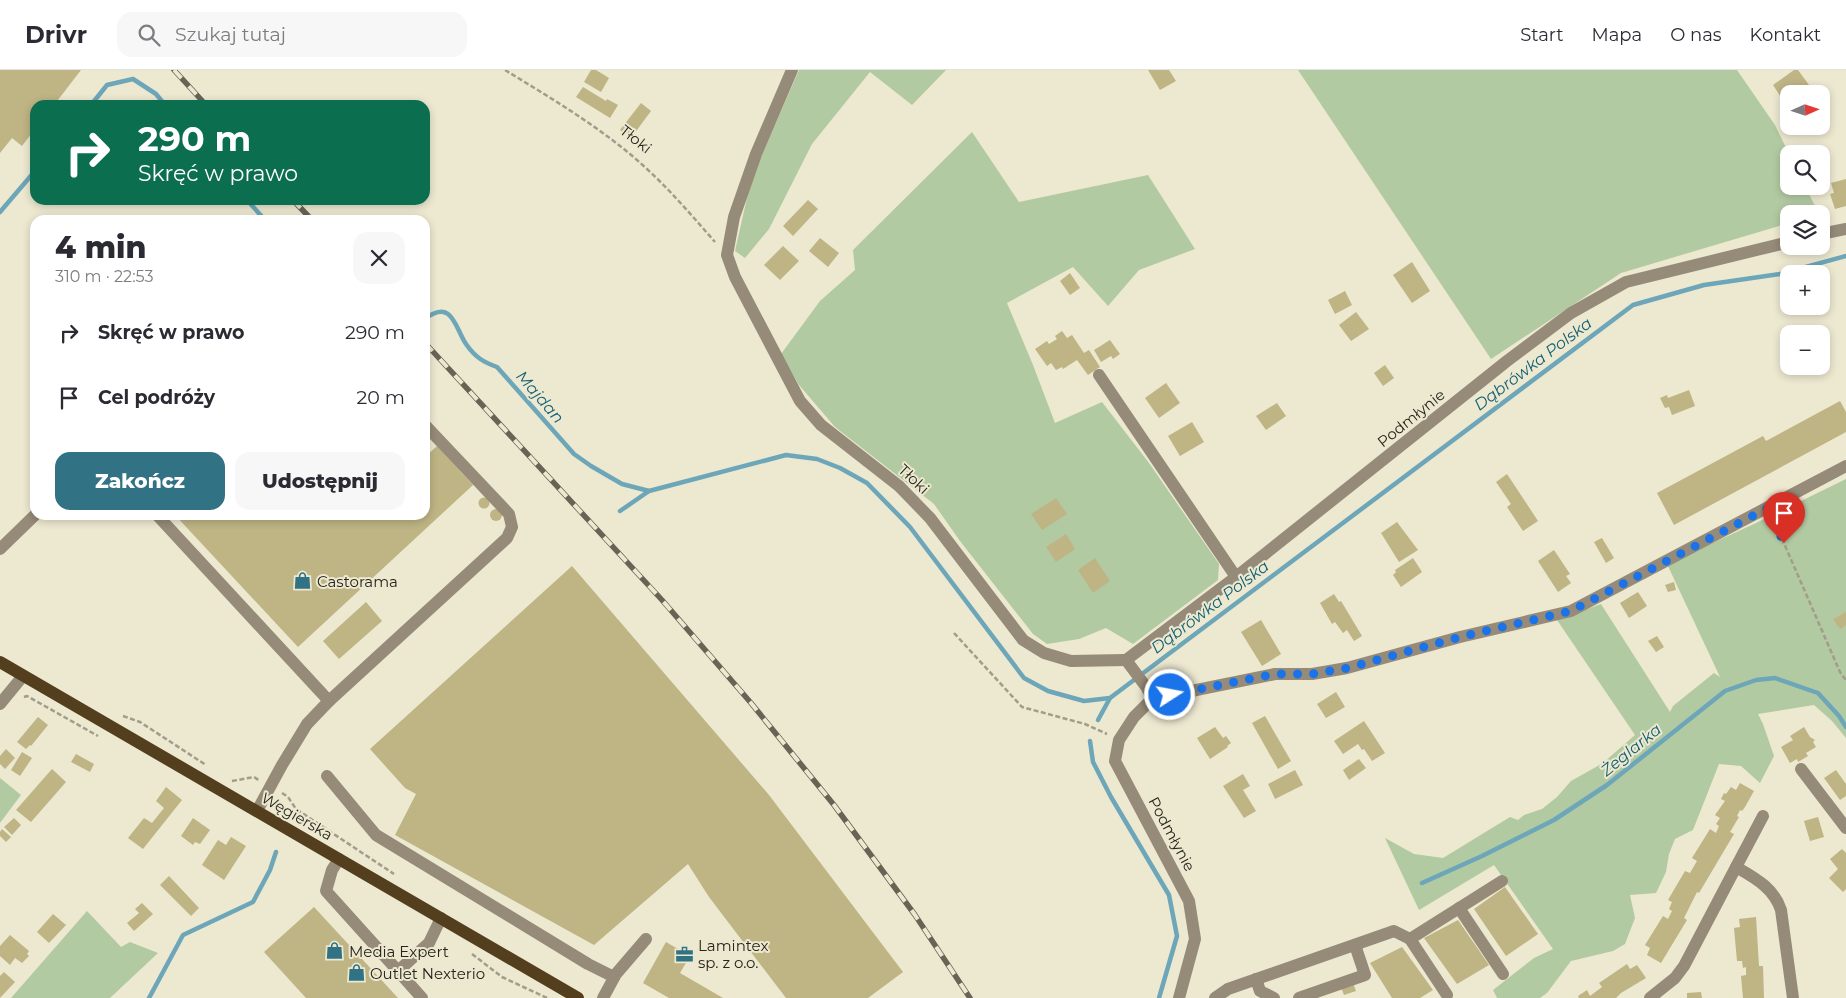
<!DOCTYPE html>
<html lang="pl">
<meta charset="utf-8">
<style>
:root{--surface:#fff;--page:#f7f7f7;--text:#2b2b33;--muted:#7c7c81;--line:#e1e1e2;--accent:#317285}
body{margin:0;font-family:Montserrat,sans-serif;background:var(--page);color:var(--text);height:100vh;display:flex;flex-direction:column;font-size:19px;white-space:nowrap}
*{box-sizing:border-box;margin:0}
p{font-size:16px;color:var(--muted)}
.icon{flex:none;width:28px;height:28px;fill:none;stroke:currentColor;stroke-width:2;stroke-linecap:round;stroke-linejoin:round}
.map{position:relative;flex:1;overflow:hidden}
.drawer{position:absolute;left:30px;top:145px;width:400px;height:305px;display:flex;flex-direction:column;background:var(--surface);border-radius:15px;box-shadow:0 2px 8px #0003}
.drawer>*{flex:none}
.banner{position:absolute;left:30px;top:30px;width:400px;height:105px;border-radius:15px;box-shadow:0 2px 8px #0003;background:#0b6e4f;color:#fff;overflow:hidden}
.needle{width:32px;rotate:87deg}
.controls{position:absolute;left:1780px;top:15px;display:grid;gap:10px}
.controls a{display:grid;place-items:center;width:50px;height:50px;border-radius:10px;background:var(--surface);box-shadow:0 2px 8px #0003;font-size:25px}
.pin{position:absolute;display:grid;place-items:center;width:42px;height:42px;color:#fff;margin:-51px -21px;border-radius:50% 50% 50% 0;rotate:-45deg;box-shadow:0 0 5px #0007}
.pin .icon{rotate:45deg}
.me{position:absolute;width:55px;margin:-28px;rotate:79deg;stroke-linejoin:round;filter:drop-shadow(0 0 4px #0008)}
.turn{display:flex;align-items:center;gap:18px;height:105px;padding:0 25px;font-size:22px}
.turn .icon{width:65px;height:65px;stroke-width:2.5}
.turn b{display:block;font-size:35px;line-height:42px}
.round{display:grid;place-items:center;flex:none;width:52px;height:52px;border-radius:15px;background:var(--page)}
.summary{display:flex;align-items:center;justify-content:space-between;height:85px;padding:0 25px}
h1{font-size:30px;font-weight:800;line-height:38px}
.action{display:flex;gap:10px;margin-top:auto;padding:10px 25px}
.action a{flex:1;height:58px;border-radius:15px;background:var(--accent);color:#fff;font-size:20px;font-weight:800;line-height:58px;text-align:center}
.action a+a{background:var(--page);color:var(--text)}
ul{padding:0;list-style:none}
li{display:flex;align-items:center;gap:15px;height:65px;padding:0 25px}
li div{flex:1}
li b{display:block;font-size:19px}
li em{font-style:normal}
header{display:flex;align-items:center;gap:30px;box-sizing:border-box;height:70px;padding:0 25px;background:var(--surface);border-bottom:1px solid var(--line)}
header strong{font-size:24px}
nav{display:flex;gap:28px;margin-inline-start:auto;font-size:18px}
.search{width:350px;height:45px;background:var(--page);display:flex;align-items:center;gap:12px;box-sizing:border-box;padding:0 18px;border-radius:15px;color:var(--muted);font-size:19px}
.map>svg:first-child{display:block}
.green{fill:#b2caa2}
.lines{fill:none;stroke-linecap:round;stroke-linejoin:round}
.stream{stroke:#6ca6b8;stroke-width:4.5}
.building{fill:#beb484}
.path{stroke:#a19d8b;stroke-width:2.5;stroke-dasharray:5 2.5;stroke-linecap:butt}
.minor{stroke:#968a78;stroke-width:12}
.major{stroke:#533f1e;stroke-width:12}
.rail-casing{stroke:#676456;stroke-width:5.5}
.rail{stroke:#ede8d0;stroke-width:4;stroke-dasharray:11;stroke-linecap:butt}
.route{stroke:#1a73e8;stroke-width:9;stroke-dasharray:0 16.2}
.labels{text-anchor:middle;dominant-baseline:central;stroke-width:4;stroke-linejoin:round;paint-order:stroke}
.street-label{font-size:15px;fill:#26241b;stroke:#ede8d0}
.poi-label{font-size:15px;fill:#26241b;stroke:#ede8d0;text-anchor:start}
.water-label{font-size:16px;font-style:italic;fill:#126074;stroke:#ede8d0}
</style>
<header>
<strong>Drivr</strong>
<div class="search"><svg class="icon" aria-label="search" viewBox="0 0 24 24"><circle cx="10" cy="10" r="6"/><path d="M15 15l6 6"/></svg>Szukaj tutaj</div>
<nav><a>Start</a><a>Mapa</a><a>O nas</a><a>Kontakt</a></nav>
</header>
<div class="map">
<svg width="1846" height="928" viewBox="0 0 1846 928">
<rect width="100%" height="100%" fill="#ede8d0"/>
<g class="green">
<path d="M799,0H946L912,35L870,2L812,74L769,159L745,188L735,181L751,110Z"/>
<path d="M1298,0H1737L1775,55L1789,84V116H1805L1819,144H1789V153L1621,203L1491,289Z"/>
<path d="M972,62L1019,132L1148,105L1195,179L1139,200L1108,236L1073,197L1007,233L1033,295L1055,353L1102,332L1149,393L1219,494L1218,510L1133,574L1106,558L1079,569L1047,574L1033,564L960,471L934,434L835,357L799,315L781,284L820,231L855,200L853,180Z"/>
<path d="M1846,409V668L1832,651L1814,635L1758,644L1763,654L1774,686L1760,713L1741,696L1719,694L1693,760L1675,769L1669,784L1666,802L1656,823L1630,825L1635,848L1625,874L1613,881L1571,891L1547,923L1540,928H1497L1493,920L1534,888L1553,879L1494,795L1419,840L1385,768L1414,784L1443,788L1510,747L1518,750L1524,745L1542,739L1557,727L1571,711L1603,693L1635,665L1557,550L1601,534L1670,642L1673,636L1714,603L1720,607L1667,494L1756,453Z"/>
<path d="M0,708L21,725L0,753Z"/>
<path d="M87,841L121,877L130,872L158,883L110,928H11Z"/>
</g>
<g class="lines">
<g class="stream">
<path d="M91,35L107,15L133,9L156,24L165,35"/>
<path d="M247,130L265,150"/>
<path d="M0,142L35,101"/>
<path d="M426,248C453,229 455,258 466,274C475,287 483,292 497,297L574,384L591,396L622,414L649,421"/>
<path d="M620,441L649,421L786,385L817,389L840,398L867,413L910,457L1024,608L1048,621L1084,631L1110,628L1633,235L1704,215L1780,204L1846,186"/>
<path d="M1098,650L1110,628"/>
<path d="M1090,671L1093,692L1111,727L1169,825L1177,866L1159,928"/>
<path d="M1422,813L1482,786L1554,750L1607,715L1725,621L1756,610L1775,608L1818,623L1839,646L1846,657"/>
<path d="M149,928L183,865L253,832L270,800L276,782"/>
</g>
</g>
<g class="building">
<path d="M0,0H81L54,35H35V59L22,76L12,68L0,83Z"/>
<path d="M591,0H596L609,8L601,22L584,12Z"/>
<path d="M1148,0H1169L1176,11L1160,20Z"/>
<path d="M1794,0H1798L1809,15L1796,24H1789V29L1784,32L1773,15Z"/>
<path d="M583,17L606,31L607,29L618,35L610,48L576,27Z"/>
<path d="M641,33L651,41L631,68L620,60Z"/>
<path d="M1846,109V136L1835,139L1830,124L1834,123L1831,113Z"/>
<path d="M808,130L818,139L793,166L783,156Z"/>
<path d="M820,168L839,183L828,197L809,181Z"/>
<path d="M783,176L799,191L780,210L764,195Z"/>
<path d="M1412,192L1430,221L1412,233L1393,205Z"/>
<path d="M1070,203L1080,218L1070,225L1060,211Z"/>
<path d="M1345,221L1352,235L1335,244L1328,230Z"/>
<path d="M1356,242L1369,259L1351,271L1339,255Z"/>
<path d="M1062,261L1067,268L1072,265L1084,283L1089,280L1100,297L1088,305L1077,290L1063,299L1062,297L1056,300L1051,293L1047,296L1035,279L1047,271L1049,274L1057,269L1055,266Z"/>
<path d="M1110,270L1120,284L1113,289L1111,286L1101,292L1094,280Z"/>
<path d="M1385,295L1394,308L1383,316L1374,303Z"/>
<path d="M1166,313L1180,333L1159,348L1145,328Z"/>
<path d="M1689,320L1695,336L1672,345L1669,337L1665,338L1660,328L1667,325L1668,328Z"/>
<path d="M1840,331L1846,342V362L1674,455L1657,423L1763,366L1766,371Z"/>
<path d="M1277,333L1286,346L1266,360L1256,346Z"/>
<path d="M1192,352L1204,372L1180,386L1168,366Z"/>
<path d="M437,376L473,415L298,577L175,445H425V387Z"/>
<path d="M1507,404L1538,451L1523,461L1507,437L1511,434L1496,412Z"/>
<circle cx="484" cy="433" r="5.5"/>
<path d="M1056,428L1067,444L1042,460L1031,444Z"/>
<circle cx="496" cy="445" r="6"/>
<path d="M1397,452L1418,480L1399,492L1381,463Z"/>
<path d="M1066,464L1075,479L1056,492L1046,477Z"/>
<path d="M1602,468L1614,488L1606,493L1594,472Z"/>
<path d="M1554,480L1570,504L1566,506L1571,513L1558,522L1538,491Z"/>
<path d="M1095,488L1110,511L1093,523L1078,500Z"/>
<path d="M1413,488L1422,502L1401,517L1393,505L1396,502L1395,500Z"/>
<path d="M572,496L769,725L903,902L868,928H786L709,827L688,794L594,875L395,765L416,724L405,718L370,679Z"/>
<path d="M1674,512L1676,520L1668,522L1665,515Z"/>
<path d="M1638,522L1647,536L1629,548L1620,533Z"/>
<path d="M1334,524L1339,532L1341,531L1362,566L1354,571L1347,560L1343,563L1335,552L1332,554L1320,533Z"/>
<path d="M366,532L382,551L339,589L323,571Z"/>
<path d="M1846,542V555L1840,559L1833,549Z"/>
<path d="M1261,550L1281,584L1262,596L1241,562Z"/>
<path d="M1657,566L1664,577L1656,582L1648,571Z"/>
<path d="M1336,622L1345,637L1326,648L1317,634Z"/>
<path d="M1265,646L1291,691L1278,699L1252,653Z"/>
<path d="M38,647L48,655L31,676L30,675L26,679L17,672Z"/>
<path d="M1364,651L1385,683L1372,691L1364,679L1362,680L1358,674L1343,684L1334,671Z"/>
<path d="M1215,657L1223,668L1226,666L1231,673L1227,676L1228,677L1210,689L1197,668Z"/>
<path d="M1804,657L1810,667L1815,670L1813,672L1816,677L1806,683L1808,686L1798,692L1797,689L1790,693L1781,677L1793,670L1790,666Z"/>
<path d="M6,679L15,688L5,699L0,694V686Z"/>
<path d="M22,682L32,688L20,706L11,700Z"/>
<path d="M76,684L94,694L90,702L71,692Z"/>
<path d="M1359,689L1366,698L1349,710L1343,700Z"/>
<path d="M52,699L66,712L31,752L16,740Z"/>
<path d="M1295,700L1303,715L1275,729L1268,714Z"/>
<path d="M1836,700L1846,714V726L1840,730L1824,708Z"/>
<path d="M1243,704L1250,716L1243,720L1256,741L1244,748L1223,716Z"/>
<path d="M1740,713L1754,721L1745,737L1742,741L1740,740L1737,746L1739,747L1730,762L1734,764L1699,823L1697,822L1684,848L1687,850L1661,893L1647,885L1650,878L1645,875L1663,846L1668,849L1672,841L1669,839L1672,832L1668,830L1685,801L1690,803L1697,791L1692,788L1710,759L1716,763L1719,756L1716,754L1720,748L1715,745L1725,731L1721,729L1724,723L1726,724L1731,717L1736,720Z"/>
<path d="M166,717L182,730L143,779L128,768L144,748L152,753L164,738L156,731Z"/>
<path d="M1818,747L1824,767L1810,771L1804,751Z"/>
<path d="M14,748L21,755L12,765L4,757Z"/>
<path d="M193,748L210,760L200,774L195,772L193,775L181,766Z"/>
<path d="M2,759L11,767L6,772L0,766V762Z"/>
<path d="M231,767L246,776L224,810L202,795L218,770L226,775Z"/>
<path d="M1842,779L1846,783V819L1843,822L1829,808L1838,799L1830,789Z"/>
<path d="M169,806L199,838L191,846L160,815Z"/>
<path d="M1505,817L1538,864L1506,886L1474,839Z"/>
<path d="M142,833L153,844L134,861L127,853L139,843L135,839Z"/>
<path d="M314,837L398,928H306L264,882Z"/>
<path d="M53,844L66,855L49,873L37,862Z"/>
<path d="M1756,847L1759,896H1763L1764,928H1743L1741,906L1746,905V897L1743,898L1742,891H1737L1734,858L1740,857L1739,849Z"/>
<path d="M1458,850L1489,895L1457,914L1424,868Z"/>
<path d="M10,865L29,881L27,884L29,886L22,893L15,888L10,895L0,886V876Z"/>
<path d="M666,872L690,886L680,903L723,928H669L643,913Z"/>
<path d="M1402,877L1433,920L1420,928H1392L1370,893Z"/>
<path d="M1627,894L1630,899L1637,895L1646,908L1621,923L1616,928H1579L1578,926L1587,920L1590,926L1602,917L1599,913Z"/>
<path d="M4,902L15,912L0,928V906Z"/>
<path d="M1353,913L1356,921L1344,925L1341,917Z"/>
<path d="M1701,922L1702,928H1687V923Z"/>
</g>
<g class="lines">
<g class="path">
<path d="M505,0C554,30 605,60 647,99C672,122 693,147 715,172"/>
<path d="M1773,448L1840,602L1846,610"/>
<path d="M954,563L1022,637L1085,654L1107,664"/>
<path d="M24,627L27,626L98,666"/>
<path d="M123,646L140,652L206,695"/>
<path d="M232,711L254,707L260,711"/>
<path d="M282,723L288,727L296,739L394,804"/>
<path d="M472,884L502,907L547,928"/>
</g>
<g class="minor">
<path d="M792,0L756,84L734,147L727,185L735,207L800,331L821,355L899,416L930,448L1023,570L1044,583L1071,591L1126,590"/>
<path d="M1821,164L1846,159"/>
<path d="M1099,305L1236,507"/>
<path d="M157,445L329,631"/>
<path d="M0,479L35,445"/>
<path d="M1126,590L1236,507L1507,291L1571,243L1626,212L1789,172"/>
<path d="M1126,590L1147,618L1152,629L1134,647L1119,670L1115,691L1189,831L1195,869L1179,928"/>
<path d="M1152,629L1275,604H1312L1347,598L1460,567L1571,541L1846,396"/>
<path d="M0,634L23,606"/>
<path d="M1801,699L1846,758"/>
<path d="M327,706L376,765L588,894L614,907"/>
<path d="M257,741L282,695L307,654L329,631L507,468L512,457L509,444L425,355"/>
<path d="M339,789L332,800L326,821L398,901L429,873L441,848"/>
<path d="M1736,797L1763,746"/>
<path d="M1459,838L1503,904"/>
<path d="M1410,869L1447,925"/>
<path d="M398,901L422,928"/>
<path d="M1256,909L1260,921L1274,928"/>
<path d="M603,928L616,904L646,869"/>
<path d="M1215,928L1228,919L1394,861L1410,869L1502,811"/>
<path d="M1299,928L1365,905L1355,875"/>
<path d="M1650,928L1675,908L1684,896L1736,797C1755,808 1774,818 1781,840L1793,928"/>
</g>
<path class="major" d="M0,592L578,928"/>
<defs>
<g id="rail">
<path d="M174,0L206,35"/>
<path d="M293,130L312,150"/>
<path d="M425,273L662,530L751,633L834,735L915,845L970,928"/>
</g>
</defs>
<use href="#rail" class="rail-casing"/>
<use href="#rail" class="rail"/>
</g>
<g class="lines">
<path class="route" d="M1170,625L1275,604H1312L1348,598L1460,567L1571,541L1768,438L1784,473"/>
</g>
<defs>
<symbol id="shop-bare" viewBox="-9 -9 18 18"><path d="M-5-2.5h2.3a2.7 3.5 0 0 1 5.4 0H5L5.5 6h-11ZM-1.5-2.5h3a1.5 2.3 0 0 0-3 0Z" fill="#317285" stroke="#ede8d0" stroke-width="2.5" paint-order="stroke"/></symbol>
<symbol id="office-bare" viewBox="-9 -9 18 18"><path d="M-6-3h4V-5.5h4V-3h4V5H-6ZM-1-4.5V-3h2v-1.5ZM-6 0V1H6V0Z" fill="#317285" stroke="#ede8d0" stroke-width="2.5" paint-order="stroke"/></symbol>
</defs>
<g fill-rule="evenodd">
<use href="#shop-bare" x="290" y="498" width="25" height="25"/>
<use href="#shop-bare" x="322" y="868" width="25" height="25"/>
<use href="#office-bare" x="672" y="872" width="25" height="25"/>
<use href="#shop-bare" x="344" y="890" width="25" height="25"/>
</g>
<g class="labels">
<g class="street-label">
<text transform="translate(636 69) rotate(38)">Tłoki</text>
<text transform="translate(1411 348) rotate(-39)">Podmłynie</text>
<text transform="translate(914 409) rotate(43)">Tłoki</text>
<text transform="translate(297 746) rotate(30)">Węgierska</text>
<text transform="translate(1172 764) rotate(62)">Podmłynie</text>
</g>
<g class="poi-label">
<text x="317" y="511">Castorama</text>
<text x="698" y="875">Lamintex<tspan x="698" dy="17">sp. z o.o.</tspan></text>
<text x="349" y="881">Media Expert</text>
<text x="370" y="903">Outlet Nexterio</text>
</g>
<g class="water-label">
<text transform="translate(1533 294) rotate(-37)">Dąbrówka Polska</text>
<text transform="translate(540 327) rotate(49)">Majdan</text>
<text transform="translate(1210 537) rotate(-37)">Dąbrówka Polska</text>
<text transform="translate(1631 680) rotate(-39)">Żeglarka</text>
</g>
</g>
</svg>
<div class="controls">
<a><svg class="needle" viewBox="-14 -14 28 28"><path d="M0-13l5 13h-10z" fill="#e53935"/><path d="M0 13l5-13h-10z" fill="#7c7c81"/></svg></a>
<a><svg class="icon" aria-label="search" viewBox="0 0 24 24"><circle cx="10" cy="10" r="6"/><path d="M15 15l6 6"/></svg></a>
<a><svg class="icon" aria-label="layers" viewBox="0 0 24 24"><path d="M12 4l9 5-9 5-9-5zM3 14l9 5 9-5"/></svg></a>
<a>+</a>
<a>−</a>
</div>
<div class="pin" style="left:1784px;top:473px;background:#d93025"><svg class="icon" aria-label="arrive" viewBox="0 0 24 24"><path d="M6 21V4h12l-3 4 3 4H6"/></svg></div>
<svg class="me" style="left:1170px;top:625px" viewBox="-20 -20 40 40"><circle r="17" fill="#1a73e8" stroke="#fff" stroke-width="3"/><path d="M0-11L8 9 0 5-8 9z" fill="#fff"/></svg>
<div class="banner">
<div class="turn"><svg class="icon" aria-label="right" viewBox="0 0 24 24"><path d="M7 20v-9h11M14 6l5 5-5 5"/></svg><div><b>290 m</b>Skręć w prawo</div></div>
</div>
<section class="drawer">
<div class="summary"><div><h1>4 min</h1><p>310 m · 22:53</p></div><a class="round"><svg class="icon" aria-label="close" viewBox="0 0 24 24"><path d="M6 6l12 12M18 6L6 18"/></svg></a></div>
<ul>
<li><svg class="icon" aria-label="right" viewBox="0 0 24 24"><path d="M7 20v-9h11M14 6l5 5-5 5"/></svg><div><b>Skręć w prawo</b></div><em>290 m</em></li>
<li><svg class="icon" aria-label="arrive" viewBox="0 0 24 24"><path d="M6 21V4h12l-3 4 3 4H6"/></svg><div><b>Cel podróży</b></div><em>20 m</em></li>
</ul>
<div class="action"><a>Zakończ</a><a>Udostępnij</a></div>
</section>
</div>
